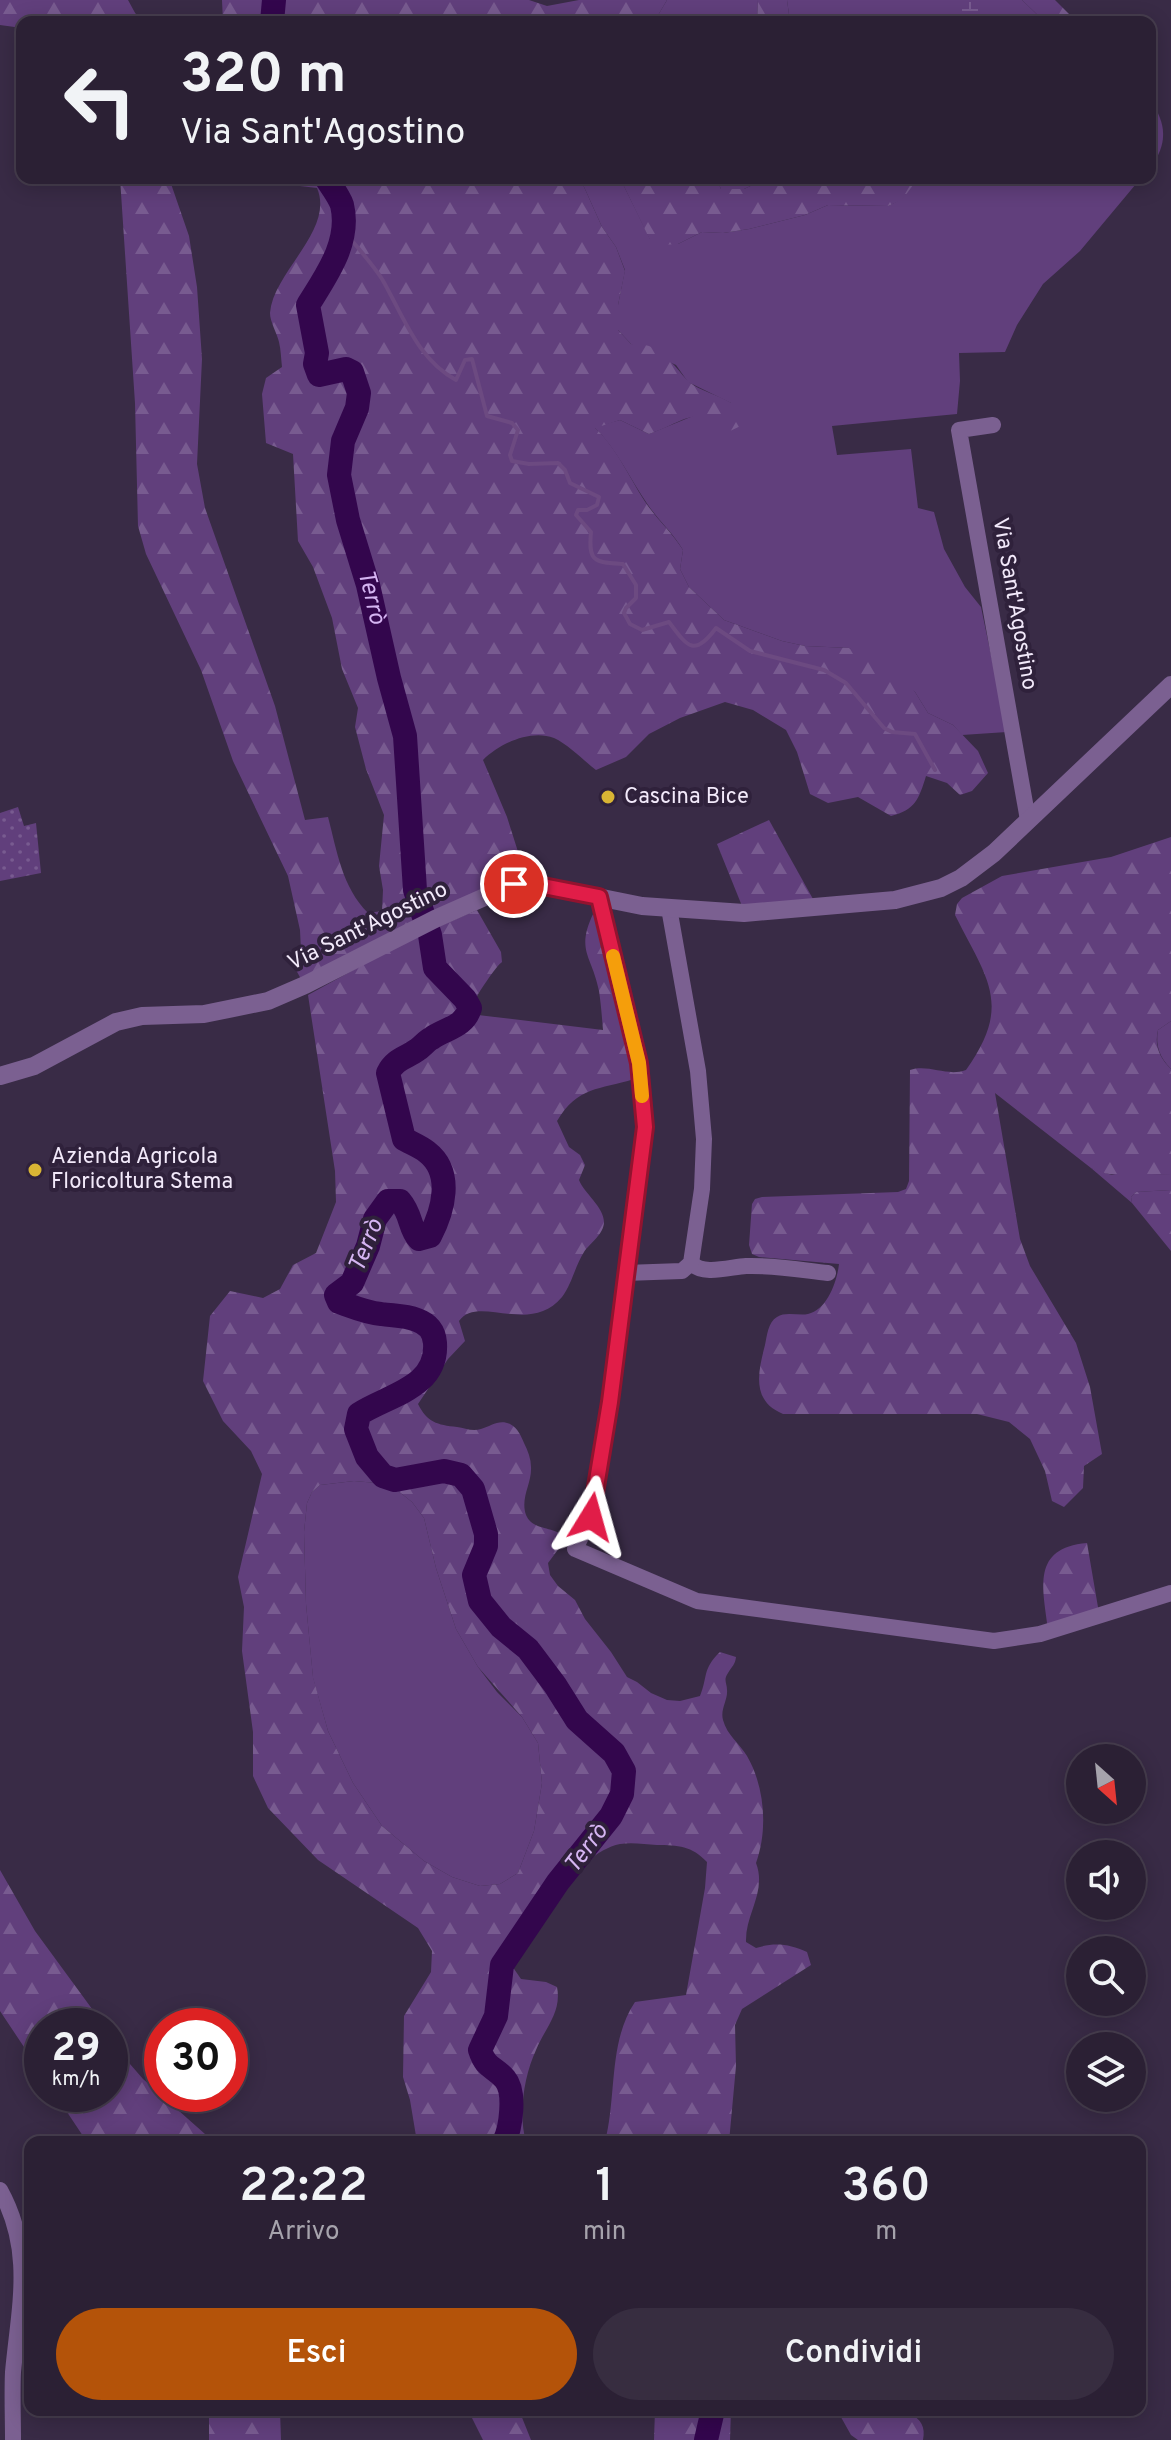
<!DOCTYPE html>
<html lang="it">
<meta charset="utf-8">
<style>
:root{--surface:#2b2034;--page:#372d40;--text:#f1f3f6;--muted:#a6a3ac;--line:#473e4f;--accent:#b45309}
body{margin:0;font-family:Overpass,sans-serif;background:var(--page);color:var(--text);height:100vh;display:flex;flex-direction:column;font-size:30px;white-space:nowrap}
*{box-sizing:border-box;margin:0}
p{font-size:26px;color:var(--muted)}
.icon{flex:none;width:44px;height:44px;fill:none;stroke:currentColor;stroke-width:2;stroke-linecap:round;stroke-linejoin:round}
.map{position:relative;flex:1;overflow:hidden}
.sheet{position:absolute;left:24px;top:2136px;width:1122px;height:280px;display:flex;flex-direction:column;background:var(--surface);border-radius:16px;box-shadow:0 4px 20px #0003,0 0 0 2px var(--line)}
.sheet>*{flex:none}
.banner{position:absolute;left:16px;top:16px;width:1140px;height:168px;border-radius:16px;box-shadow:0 4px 20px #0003,0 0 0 2px var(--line);background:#2b2034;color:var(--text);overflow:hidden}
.needle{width:52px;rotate:153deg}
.fabs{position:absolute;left:1066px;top:1744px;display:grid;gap:16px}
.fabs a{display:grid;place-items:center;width:80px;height:80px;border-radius:50%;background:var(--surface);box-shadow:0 4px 20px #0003,0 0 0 2px var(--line);font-size:40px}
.speed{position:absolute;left:24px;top:2008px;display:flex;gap:16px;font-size:40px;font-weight:700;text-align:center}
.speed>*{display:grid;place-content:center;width:104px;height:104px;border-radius:50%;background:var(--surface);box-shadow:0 4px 20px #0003,0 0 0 2px var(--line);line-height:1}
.speed small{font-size:20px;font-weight:400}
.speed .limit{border:12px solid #d22;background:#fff;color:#111}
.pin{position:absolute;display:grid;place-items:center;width:68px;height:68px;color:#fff;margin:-34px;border:4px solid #fff;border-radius:50%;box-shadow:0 2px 8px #0007}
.me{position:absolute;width:88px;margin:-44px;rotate:8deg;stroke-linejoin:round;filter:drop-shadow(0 0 6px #0008)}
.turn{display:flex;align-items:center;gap:28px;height:168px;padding:0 32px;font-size:36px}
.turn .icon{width:104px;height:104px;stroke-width:2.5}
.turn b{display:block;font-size:56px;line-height:68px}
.eta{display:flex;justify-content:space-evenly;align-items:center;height:136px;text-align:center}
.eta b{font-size:48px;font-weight:600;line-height:56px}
.primary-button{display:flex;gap:16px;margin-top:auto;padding:16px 32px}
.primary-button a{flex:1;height:92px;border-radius:48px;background:var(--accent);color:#fff;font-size:32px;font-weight:600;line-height:92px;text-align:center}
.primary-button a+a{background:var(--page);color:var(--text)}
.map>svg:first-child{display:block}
.grass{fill:#613f7c}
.forest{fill:url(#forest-firs);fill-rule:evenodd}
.wetland{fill:url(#wetland-marsh)}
.garden{fill:url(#garden-dots)}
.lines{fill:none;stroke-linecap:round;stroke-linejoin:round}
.stream{stroke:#6c4a81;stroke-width:4}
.river{stroke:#33064d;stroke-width:24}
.minor{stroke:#7b6091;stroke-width:16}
.tertiary{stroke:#7b6091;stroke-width:18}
.route-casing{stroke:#92132f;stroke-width:20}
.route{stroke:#e11d48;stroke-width:14}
.slow{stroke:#f59e0b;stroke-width:14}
.poi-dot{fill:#d8b434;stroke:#2f213b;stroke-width:3}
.labels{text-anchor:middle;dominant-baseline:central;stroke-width:8;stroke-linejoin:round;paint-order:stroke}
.street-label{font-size:22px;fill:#f2e9fa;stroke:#2f213b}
.poi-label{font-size:22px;fill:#f2e9fa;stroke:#2f213b;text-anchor:start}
.water-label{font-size:24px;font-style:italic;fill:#d5b5f2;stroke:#2f213b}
</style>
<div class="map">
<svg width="1171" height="2440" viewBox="0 0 1171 2440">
<defs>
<pattern id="forest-firs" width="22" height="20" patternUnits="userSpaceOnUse" patternTransform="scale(2)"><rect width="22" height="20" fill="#613f7c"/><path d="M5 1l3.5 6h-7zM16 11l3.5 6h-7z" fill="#785b90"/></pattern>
<pattern id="wetland-marsh" width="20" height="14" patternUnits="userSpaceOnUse" patternTransform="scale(2)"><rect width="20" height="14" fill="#613f7c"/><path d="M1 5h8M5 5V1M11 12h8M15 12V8" fill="none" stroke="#785b90"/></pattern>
<pattern id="garden-dots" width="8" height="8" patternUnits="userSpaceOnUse" patternTransform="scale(2)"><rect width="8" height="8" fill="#613f7c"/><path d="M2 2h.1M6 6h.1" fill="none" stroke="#785b90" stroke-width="1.8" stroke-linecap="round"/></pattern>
</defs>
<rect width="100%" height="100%" fill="#392b46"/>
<g class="grass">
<path d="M667,0H758L757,22H654Z"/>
<path d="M787,0H1022L1045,22H790Z"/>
<path d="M1150,101C1167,122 1168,146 1150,167Z"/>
<path d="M580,178H620L650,239L678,244L702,232L723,233L749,229L805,215L828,205L888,206L902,199L912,185L909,178H1141L1080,251L1043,284L1017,325L1005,352L959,353L960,381L957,414L832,426L837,455L911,449L918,508L934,512L944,549L965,587L981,607L1007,732L962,735L953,725L928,713L915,692L849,648L805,646L782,641L724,620L689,587L680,569L683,550C673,533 659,521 648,505C630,479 617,449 594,427L620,420L649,434L698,414L715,419L731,403L688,382L676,365L631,344L618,330V305L625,270L616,247L602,227Z"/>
<path d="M716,178H768L744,189H721Z"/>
<path d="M1171,1021V1069C1160,1058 1155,1046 1158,1030Z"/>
<path d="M1091,1168L1112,1175L1171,1174V1190L1136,1192L1131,1197L1132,1203Z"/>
<path d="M354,1481L377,1483L397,1490L412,1502L424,1518L436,1568L456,1629L478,1667L497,1692L522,1717L538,1743L542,1783L534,1831L518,1873L500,1884L480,1886L452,1877L424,1861L382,1826L353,1783L328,1731L313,1678L306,1604L304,1532L307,1503L312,1492L320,1485Z"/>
</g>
<g class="forest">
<path d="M0,0H128L140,22H22V28L0,25Z"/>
<path d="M222,0H529L547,6L579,0H667L654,22H223Z"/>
<path d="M758,0H787L790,22H757Z"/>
<path d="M1022,0H1055L1077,22H1045Z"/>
<path d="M120,178H169L189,236L197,287L202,359L197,464L205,508L275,706L305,820L328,817C337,851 342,887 368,913L382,911L383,890L379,866L384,815L366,769L355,727L358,708L342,669L332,618L313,567L298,541L293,454L266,443L262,394L266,378L282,367C281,359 281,350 279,342C277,333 270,322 270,313C273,272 335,230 317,188L266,182L262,178H580L602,227L616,247L625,271L618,305V330L631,344C636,345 644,344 649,346C666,353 676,368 687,380C703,396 742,397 747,423L730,431C696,403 686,421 649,434L620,420L595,428C618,449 630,480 648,506C659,521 673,534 683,550L680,569L689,587L724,620L782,641L805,646L849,648L870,657L895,673L915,692L928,713L953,725L978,751L988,773L972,791L960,795L947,783L926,776C919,799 915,810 891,816L858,797L828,803L810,794L797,752L786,730L753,710L725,702L680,718L649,734L626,757L596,770C583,760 569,745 554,738C530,729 499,744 483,760L507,817L520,858L515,880L301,979L296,970L301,951L300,930L288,876L233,761L201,670L146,554L138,526L135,403Z"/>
<path d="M620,178H716L721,189H744L768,178H909L913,185L902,200L888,206L828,205L805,215L749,229L723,233L702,232L678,244L662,245L650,240Z"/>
<path d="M769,820L813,899L742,906L717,844Z"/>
<path d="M1171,837V1021L1158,1030C1154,1046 1160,1058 1171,1069V1174C1144,1175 1115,1180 1091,1168L995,1093L1020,1239L1030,1266L1076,1343L1090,1387L1102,1454L1084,1466L1083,1488L1064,1507L1052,1501L1045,1471L1030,1439L1009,1422L977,1414H783C751,1401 758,1372 765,1345C767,1336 768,1322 777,1317C786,1311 798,1316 808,1314C827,1310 837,1282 839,1264L759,1257L752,1254L749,1245L752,1204L755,1199L762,1197L898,1192L906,1189L909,1181L910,1070C929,1064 947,1077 966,1070C1013,1004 987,979 955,915L957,904L962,898L1002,876L1111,857Z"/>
<path d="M477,910L501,952L502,962C497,965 475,997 475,1001C474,1007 475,1009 478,1015L603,1030C602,1018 601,1004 599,991C592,955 575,951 594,912L611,915L634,1079C599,1090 578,1086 557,1121L569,1147L580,1155L585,1165L579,1180C584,1193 604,1207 604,1222C604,1234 590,1243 584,1252C575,1266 572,1284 562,1297C530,1336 478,1294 459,1321L465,1341L448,1359L418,1404C427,1422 437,1425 457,1427C465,1428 472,1432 481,1429C491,1426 499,1419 510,1424C518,1428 521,1436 524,1443C528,1451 531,1459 531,1467C532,1483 520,1498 526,1515C533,1532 556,1525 566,1539L548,1563L550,1575L558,1586L575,1600L585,1619L611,1652L627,1677L637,1682L651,1693L667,1700L680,1701L700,1696C708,1677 702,1669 720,1652L736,1657C735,1665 732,1666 728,1673C723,1680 727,1683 727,1690C728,1700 720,1709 723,1720C727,1735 739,1743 747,1756C765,1787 768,1830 756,1863C767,1892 745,1914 746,1942L756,1948C775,1942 789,1944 807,1952L811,1965L742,2009L735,2025L736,2066L729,2142H605C617,2096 608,2042 635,2002L686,1995L705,1888L707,1862C692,1846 678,1845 657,1845C645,1844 631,1842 620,1844C573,1854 537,1928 512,1966L521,1979L546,1982L557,1987C562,2012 545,2028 536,2050C524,2076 518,2114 526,2142H417L410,2100L403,2077L404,2016L431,1972L432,1951L418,1928L318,1860L268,1808L253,1776V1732L242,1651L244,1607L238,1577L262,1474L251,1451L223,1421L203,1381L210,1316L230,1291L263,1298L280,1289L293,1265L316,1253L336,1202L335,1171L308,995L408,940ZM354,1481L377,1483L397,1490L412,1502L424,1518L436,1568L456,1629L478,1667L522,1717L538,1743L542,1783L534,1831L518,1873L500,1884L480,1886L452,1877L424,1861L382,1826L353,1783L328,1731L313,1677L306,1604L304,1532L307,1503L312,1492L320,1485Z"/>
<path d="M1171,1190V1251L1132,1203L1131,1197L1136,1192Z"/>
<path d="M1087,1543L1099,1613L1048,1629C1043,1588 1031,1548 1087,1543Z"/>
<path d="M0,1870L35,1931L95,2013L101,2026H42V2074L0,2011Z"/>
<path d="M110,2041L143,2079L214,2142H87L55,2094H110Z"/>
<path d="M209,2410H280L281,2440H209Z"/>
<path d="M468,2410H519L531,2440H483Z"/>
<path d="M655,2410H731L730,2440H654Z"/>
<path d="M837,2410C862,2410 932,2399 923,2440H858L851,2435Z"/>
</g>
<path class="wetland" d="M943,0H980L999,22H947Z"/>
<path class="garden" d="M18,807L24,826L36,823L41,873L0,881V813Z"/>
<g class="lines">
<path class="stream" d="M343,230C356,246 371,262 382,279C403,315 417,359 456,380L465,360L472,359L487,416L512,423L518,430L510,455L512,461L529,464L558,463L565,470L570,483L599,497L597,505L587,510H578L576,515L591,532C588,563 595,562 623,564L636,585V598L626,608L624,613L630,624L642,630L669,622C687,646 694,658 716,628L750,651L824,670L846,683L884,728L892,732L915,734L935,770"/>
<g class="river">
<path d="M272,22L274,0"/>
<path id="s1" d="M326,178C331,186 339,196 342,205C351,242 326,276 308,305L317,353L315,364L319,375L346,369L352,372L359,393L357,408L343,441L339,475L348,520L368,585L389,678L405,736L415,890L430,935L435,968L465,999L470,1008C464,1027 447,1028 432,1038C426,1041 422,1047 417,1050C406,1058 395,1059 388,1073L404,1139C411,1143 421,1147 427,1152C454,1173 443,1211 430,1236L419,1239C409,1228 412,1215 400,1201H388L375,1219L368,1246L352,1283L336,1295L339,1302C353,1307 367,1313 381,1314C394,1316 404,1315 417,1320C428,1324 434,1331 435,1343C438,1388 388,1395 359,1414L356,1429L367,1457L383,1476L395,1480L444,1471L461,1475L473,1489L486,1534V1546L474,1575L480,1601L501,1627L528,1649L555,1685L577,1720L614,1753L624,1771L622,1794L611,1816L558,1882L502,1965L496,2016L480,2050C486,2069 494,2066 505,2079C516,2092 511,2128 504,2142"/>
<path d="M706,2440L713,2410"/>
</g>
<g class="minor">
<path d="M993,425L959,430L1028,820"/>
<path d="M599,897L639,1063L645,1127L610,1402L591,1517L575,1549L697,1601L994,1641L1040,1634L1171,1593"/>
<path d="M691,1263C703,1276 730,1267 746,1266C773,1265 801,1270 828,1273"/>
<path d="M625,1273L682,1271L691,1263L702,1189L704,1139L698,1071L669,908"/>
<path d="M0,2190C34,2251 19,2307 13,2372C12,2394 13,2417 13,2440"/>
</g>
<path class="tertiary" d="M0,1076L34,1066L116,1022L142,1016L204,1014L268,1001L305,985L435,919L514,884L538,885L642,906L744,913L895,900L941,888L961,878L994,853L1171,685"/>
</g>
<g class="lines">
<defs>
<path id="route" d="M514,884L538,885L599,897L639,1063L645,1127L610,1402L591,1517"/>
</defs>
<use href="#route" class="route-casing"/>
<use href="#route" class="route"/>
<path class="slow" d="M613,956L639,1063L642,1096"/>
</g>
<g class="poi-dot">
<circle cx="608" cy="797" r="8"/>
<circle cx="35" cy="1170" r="8"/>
</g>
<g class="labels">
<g class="street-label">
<text transform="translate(1014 604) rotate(80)">Via Sant'Agostino</text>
<text transform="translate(368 927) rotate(-26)">Via Sant'Agostino</text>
</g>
<g class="poi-label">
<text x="624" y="797">Cascina Bice</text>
<text x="51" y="1157">Azienda Agricola<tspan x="51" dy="25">Floricoltura Stema</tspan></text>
</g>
<g class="water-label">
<text stroke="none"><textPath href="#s1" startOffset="480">Terrò</textPath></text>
<text transform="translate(367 1246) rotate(-68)">Terrò</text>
<text transform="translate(587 1849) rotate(-53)">Terrò</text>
</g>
</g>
</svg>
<div class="fabs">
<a><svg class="needle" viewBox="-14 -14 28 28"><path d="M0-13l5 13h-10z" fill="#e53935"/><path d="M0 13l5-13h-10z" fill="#a6a3ac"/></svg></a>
<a><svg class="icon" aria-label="sound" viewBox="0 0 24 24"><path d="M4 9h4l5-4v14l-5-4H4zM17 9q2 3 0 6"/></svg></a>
<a><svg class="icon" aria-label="search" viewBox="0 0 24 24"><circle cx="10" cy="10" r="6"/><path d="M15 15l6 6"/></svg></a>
<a><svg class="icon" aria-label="layers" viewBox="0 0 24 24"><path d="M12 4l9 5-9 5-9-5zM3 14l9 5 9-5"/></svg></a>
</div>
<div class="speed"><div>29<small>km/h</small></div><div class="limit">30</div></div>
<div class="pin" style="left:514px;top:884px;background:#d93025"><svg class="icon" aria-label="arrive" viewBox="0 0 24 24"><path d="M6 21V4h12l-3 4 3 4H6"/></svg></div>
<svg class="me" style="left:591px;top:1517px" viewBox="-20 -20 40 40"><path d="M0-17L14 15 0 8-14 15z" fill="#e11d48" stroke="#fff" stroke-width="4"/></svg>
<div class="banner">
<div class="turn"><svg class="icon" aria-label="left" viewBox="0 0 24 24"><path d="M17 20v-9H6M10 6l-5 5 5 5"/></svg><div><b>320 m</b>Via Sant'Agostino</div></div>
</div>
<section class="sheet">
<div class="eta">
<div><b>22:22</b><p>Arrivo</p></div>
<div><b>1</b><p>min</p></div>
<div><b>360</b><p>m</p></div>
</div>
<div class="primary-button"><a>Esci</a><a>Condividi</a></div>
</section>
</div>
